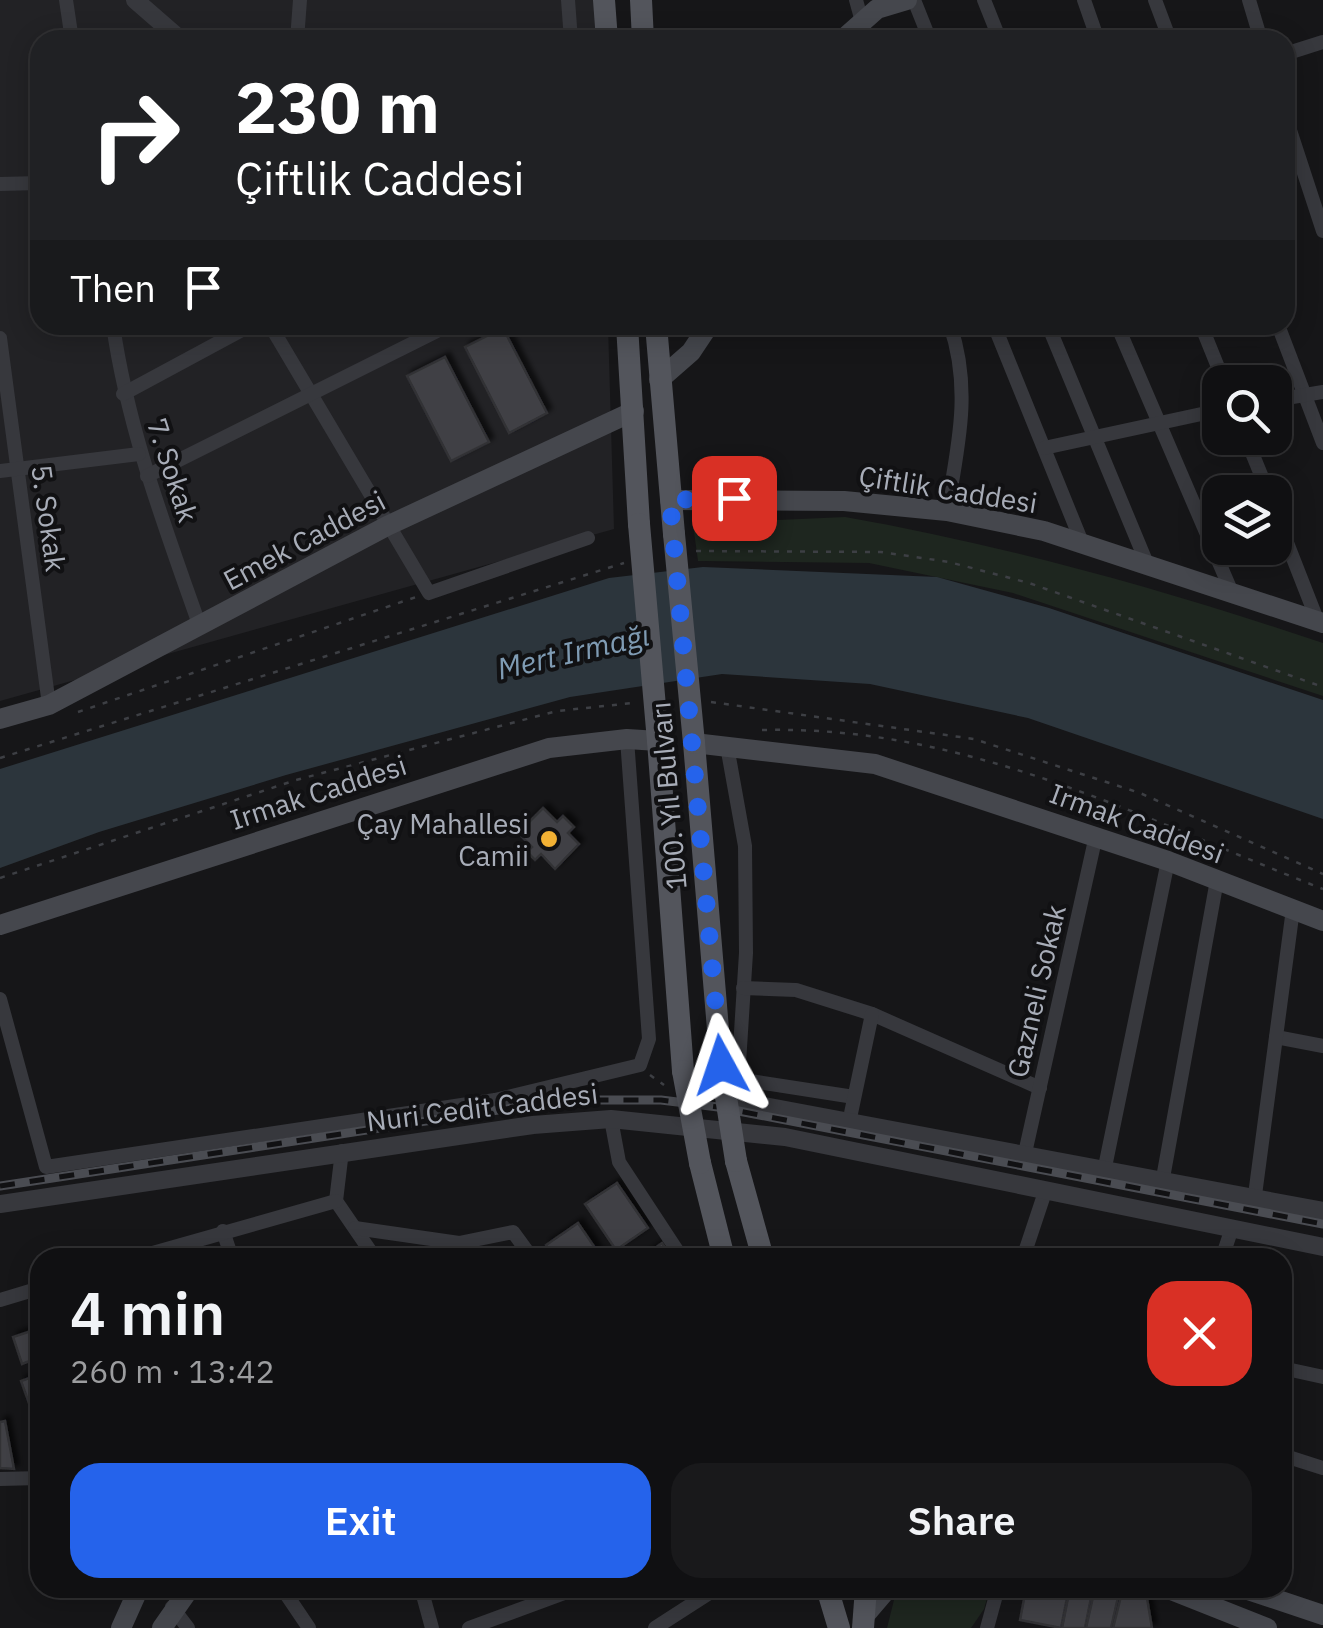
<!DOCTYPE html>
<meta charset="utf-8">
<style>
:root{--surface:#101012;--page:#19191b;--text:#f1f3f6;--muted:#9c9d9f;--line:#303032;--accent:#2563eb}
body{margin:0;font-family:"IBM Plex Sans",sans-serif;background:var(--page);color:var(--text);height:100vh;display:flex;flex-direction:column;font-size:38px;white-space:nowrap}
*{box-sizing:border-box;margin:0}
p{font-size:32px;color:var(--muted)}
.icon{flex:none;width:55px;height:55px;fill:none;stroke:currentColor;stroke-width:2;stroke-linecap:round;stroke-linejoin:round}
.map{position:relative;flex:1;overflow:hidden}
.panel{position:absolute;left:30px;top:1248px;width:1262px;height:350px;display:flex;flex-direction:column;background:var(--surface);border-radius:30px;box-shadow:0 5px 25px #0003,0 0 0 2px var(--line)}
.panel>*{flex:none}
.hud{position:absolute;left:30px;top:30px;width:1265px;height:305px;border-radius:30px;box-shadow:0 5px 25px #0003,0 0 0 2px var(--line);background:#202124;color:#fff;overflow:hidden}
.fabs{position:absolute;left:1202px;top:365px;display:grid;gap:20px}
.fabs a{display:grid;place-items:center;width:90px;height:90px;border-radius:20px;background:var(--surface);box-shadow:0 5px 25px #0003,0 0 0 2px var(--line);font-size:50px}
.pin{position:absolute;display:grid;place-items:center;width:85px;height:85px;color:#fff;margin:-42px;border-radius:20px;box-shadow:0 5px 15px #0006}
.me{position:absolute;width:110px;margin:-55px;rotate:355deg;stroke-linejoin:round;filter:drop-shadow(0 0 8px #0008)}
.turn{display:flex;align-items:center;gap:35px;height:210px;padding:0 40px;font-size:45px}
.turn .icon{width:130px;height:130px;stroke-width:2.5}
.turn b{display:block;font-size:70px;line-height:85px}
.then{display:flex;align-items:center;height:95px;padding:0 40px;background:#0003;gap:20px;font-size:38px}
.round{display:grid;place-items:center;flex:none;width:105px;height:105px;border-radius:30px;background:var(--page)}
.head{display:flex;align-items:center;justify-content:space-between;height:170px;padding:0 40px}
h1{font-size:60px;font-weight:600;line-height:75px}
.cta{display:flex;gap:20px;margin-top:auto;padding:20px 40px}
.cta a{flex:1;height:115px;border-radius:30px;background:var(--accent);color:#fff;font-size:40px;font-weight:600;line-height:115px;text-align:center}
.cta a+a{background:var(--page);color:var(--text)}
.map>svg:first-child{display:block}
.built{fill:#222225}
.green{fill:#1e261f}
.water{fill:#2c353c}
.building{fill:#404145;stroke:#303034;stroke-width:2.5;filter:url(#shadow)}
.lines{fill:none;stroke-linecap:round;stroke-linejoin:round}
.path{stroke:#3d3f44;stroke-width:2.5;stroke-dasharray:5 8;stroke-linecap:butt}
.minor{stroke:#37383d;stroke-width:14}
.tertiary{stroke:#37383d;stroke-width:18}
.secondary{stroke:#45474d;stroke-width:20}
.primary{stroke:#53555c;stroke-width:22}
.rail-casing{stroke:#4a4c52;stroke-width:9}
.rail{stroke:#111113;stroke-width:5;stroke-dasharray:15;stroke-linecap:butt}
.primary-bridge{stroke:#53555c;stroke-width:22}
.route{stroke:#2563eb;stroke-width:18;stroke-dasharray:0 32.4}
.poi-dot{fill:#f2b134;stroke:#111113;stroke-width:4}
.labels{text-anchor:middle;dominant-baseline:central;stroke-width:8;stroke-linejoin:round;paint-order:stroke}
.street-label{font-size:28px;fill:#a8adb8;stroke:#111113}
.poi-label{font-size:28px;fill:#a8adb8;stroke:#111113;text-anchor:end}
.water-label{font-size:30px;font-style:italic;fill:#7f9bb3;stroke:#111113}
</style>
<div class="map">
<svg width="1323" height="1628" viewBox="0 0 1323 1628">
<defs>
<filter id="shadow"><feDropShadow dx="4.5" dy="-4.5" stdDeviation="2.5" flood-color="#0009"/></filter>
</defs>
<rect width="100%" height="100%" fill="#161618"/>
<path class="built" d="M0,0H598L599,40H40V325H608L614,529L0,701Z"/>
<g class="green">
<path d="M845,517C1009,546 1165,590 1323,643V696L1013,593L869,563L698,561L693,524Z"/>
<path d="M902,1588H990L984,1609L971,1628H887L896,1592Z"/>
</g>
<path class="water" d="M703,567L937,577L1049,608L1323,700V819L1028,718L870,684L722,674L570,697L286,775L99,832L0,868V769L609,578Z"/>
<g class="building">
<path d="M503,328L547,413L509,433L465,347Z"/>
<path d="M445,357L489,442L451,461L407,376Z"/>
<path d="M543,808L557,822L563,816L574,827L568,833L579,844L555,869L541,854L535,860L527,852L532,847L518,833Z"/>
<path d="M617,1183L648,1228L616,1250L585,1204Z"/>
<path d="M578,1223L602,1258H555L546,1245Z"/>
<path d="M662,1243L672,1258H641Z"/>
<path d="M40,1328V1357L22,1364L13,1337Z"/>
<path d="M40,1374V1406L31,1409L21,1381Z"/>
<path d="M5,1421L14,1469L0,1468V1422Z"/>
<path d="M1026,1588H1069L1061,1628L1020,1620Z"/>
<path d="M1070,1588H1093L1085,1628H1062Z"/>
<path d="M1095,1588L1119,1593L1111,1628H1086Z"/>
<path d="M1123,1588L1146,1592L1152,1628H1113Z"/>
</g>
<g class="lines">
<g class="path">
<path d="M696,551L881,552L949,562L1029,583L1323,687"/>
<path d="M711,702L974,739L1140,793L1323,874"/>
<path d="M78,712L416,597"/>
<path d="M762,730C966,725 1138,817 1323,889"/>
<path d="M0,758L624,563"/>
<path d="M0,878L296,780L557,711L633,703"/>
<path d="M650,1075L664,1085"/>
</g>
<g class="minor">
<path d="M66,0L72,40"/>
<path d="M568,0L571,40"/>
<path d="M856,0L867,40"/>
<path d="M914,0L930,40"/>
<path d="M984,0L1000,40"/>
<path d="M1084,0L1098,40"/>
<path d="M1155,0L1170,40"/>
<path d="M1249,0L1261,40"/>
<path d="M297,40L300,0"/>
<path d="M1285,54L1323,42"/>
<path d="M1285,115L1323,231"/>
<path d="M0,184L40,183"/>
<path d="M113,325C128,430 165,527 200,627"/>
<path d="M270,325L429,593L588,538"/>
<path d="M994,325L1083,545"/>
<path d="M1048,325L1148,566"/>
<path d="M1117,325L1233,595"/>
<path d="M1201,325L1224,382"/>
<path d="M1278,325L1323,443"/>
<path d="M0,338L49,705"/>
<path d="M123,394L251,325"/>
<path d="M1275,400L1323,392"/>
<path d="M1246,438L1268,492"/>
<path d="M1044,448L1220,410"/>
<path d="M0,471L139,454"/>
<path d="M147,476L449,325"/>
<path d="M947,511C958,446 972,389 950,325"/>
<path d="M1275,512L1318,622"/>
<path d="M727,746L745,846L746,953L738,1079L854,1097"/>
<path d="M743,988L796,990L872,1014L1040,1088"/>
<path d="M0,999L46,1167L495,1100L640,1065L649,1039L627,739"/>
<path d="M1276,1037L1323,1046"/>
<path d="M850,1118L872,1014"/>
<path d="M611,1119L619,1162L682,1258"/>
<path d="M342,1151L336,1201L375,1258"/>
<path d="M1025,1153L1095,840"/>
<path d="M1105,1167L1168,861"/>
<path d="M1163,1178L1217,880"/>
<path d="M1255,1195L1293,909"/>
<path d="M355,1228L459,1243L513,1232L532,1258"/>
<path d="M223,1231L232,1258"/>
<path d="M135,1258L336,1201"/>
<path d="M1023,1258L1046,1189"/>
<path d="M1222,1258L1232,1228"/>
<path d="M0,1300L40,1288"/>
<path d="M1282,1368L1323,1377"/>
<path d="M1282,1455L1323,1468"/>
<path d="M0,1479L40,1478"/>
<path d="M282,1588L309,1628"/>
<path d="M421,1588L432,1628"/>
<path d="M172,1607L188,1628"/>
<path d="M469,1628L578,1588"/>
<path d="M655,1628L717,1588"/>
<path d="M987,1628L998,1588"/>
</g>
<g class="tertiary">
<path d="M135,0L181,40"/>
<path d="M737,1101L1323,1211"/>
<path d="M0,1204L533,1125L611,1119L785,1137L1323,1247"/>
</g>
<g class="secondary">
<path d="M842,40L877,9L907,0"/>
<path d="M659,380L691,352L709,325"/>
<path d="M670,500L844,501L947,511L1044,531L1323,623"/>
<path d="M0,719L49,705L387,526L634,411"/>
<path d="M694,743L875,764L1168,861L1323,921"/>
<path d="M0,925L549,748L627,739L658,741"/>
<path d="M1166,1588L1267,1628"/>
<path d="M1242,1588L1323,1615"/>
<path d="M865,1615L888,1588"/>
<path d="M121,1628L139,1588"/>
<path d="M162,1628L190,1588"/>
</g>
<g class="primary">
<path d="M604,0L607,40"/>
<path d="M641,0L643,40"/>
<path d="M627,325L639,524"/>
<path d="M656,325L674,534"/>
<path d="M658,741L683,1071"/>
<path d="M694,743L721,1065"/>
<path d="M736,1161L763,1258"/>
<path d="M700,1163L724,1258"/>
<path d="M827,1588L839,1628"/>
<path d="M863,1628L866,1588"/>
</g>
<defs>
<path id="rail" d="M0,1186L564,1100H661L718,1107L1323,1224"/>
</defs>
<use href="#rail" class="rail-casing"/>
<use href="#rail" class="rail"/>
<g class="primary-bridge">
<path d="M639,524L658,741"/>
<path d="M674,534L694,743"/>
<path d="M721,1065L736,1161"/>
<path d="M683,1071L700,1163"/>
</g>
</g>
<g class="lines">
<path class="route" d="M721,1065L670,500L734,498"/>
</g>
<circle class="poi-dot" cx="549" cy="839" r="10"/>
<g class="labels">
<g class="street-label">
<text transform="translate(173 470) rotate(72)">7. Sokak</text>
<text transform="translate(948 489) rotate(9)">Çiftlik Caddesi</text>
<text transform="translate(49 518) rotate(82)">5. Sokak</text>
<text transform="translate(304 540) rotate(-28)">Emek Caddesi</text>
<text transform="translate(318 792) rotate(-18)">Irmak Caddesi</text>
<text transform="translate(668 796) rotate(-95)">100. Yıl Bulvarı</text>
<text transform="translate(1137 823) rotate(20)">Irmak Caddesi</text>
<text transform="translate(1036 991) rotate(-77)">Gazneli Sokak</text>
<text transform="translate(482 1107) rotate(-7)">Nuri Cedit Caddesi</text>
</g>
<g class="poi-label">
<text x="529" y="823">Çay Mahallesi<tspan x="529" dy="32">Camii</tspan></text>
</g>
<g class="water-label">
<text transform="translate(573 651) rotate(-13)">Mert Irmağı</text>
</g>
</g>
</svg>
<div class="fabs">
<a><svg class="icon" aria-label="search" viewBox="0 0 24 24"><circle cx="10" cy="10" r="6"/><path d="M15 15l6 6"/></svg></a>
<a><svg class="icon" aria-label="layers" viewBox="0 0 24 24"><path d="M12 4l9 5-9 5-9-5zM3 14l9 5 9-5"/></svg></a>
</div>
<div class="pin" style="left:734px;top:498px;background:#d93025"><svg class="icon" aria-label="arrive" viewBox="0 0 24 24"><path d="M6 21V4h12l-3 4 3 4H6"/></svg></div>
<svg class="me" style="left:721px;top:1065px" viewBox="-20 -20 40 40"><path d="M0-17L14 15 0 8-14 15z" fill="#2563eb" stroke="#fff" stroke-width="4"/></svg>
<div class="hud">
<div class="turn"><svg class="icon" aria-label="right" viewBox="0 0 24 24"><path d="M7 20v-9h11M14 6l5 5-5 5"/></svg><div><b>230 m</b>Çiftlik Caddesi</div></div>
<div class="then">Then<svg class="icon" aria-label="arrive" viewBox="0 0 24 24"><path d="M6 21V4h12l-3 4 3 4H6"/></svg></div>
</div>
<section class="panel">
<div class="head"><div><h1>4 min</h1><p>260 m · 13:42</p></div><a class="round" style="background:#d93025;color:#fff"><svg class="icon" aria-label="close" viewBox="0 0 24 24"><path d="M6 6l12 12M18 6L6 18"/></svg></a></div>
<div class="cta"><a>Exit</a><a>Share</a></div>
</section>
</div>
